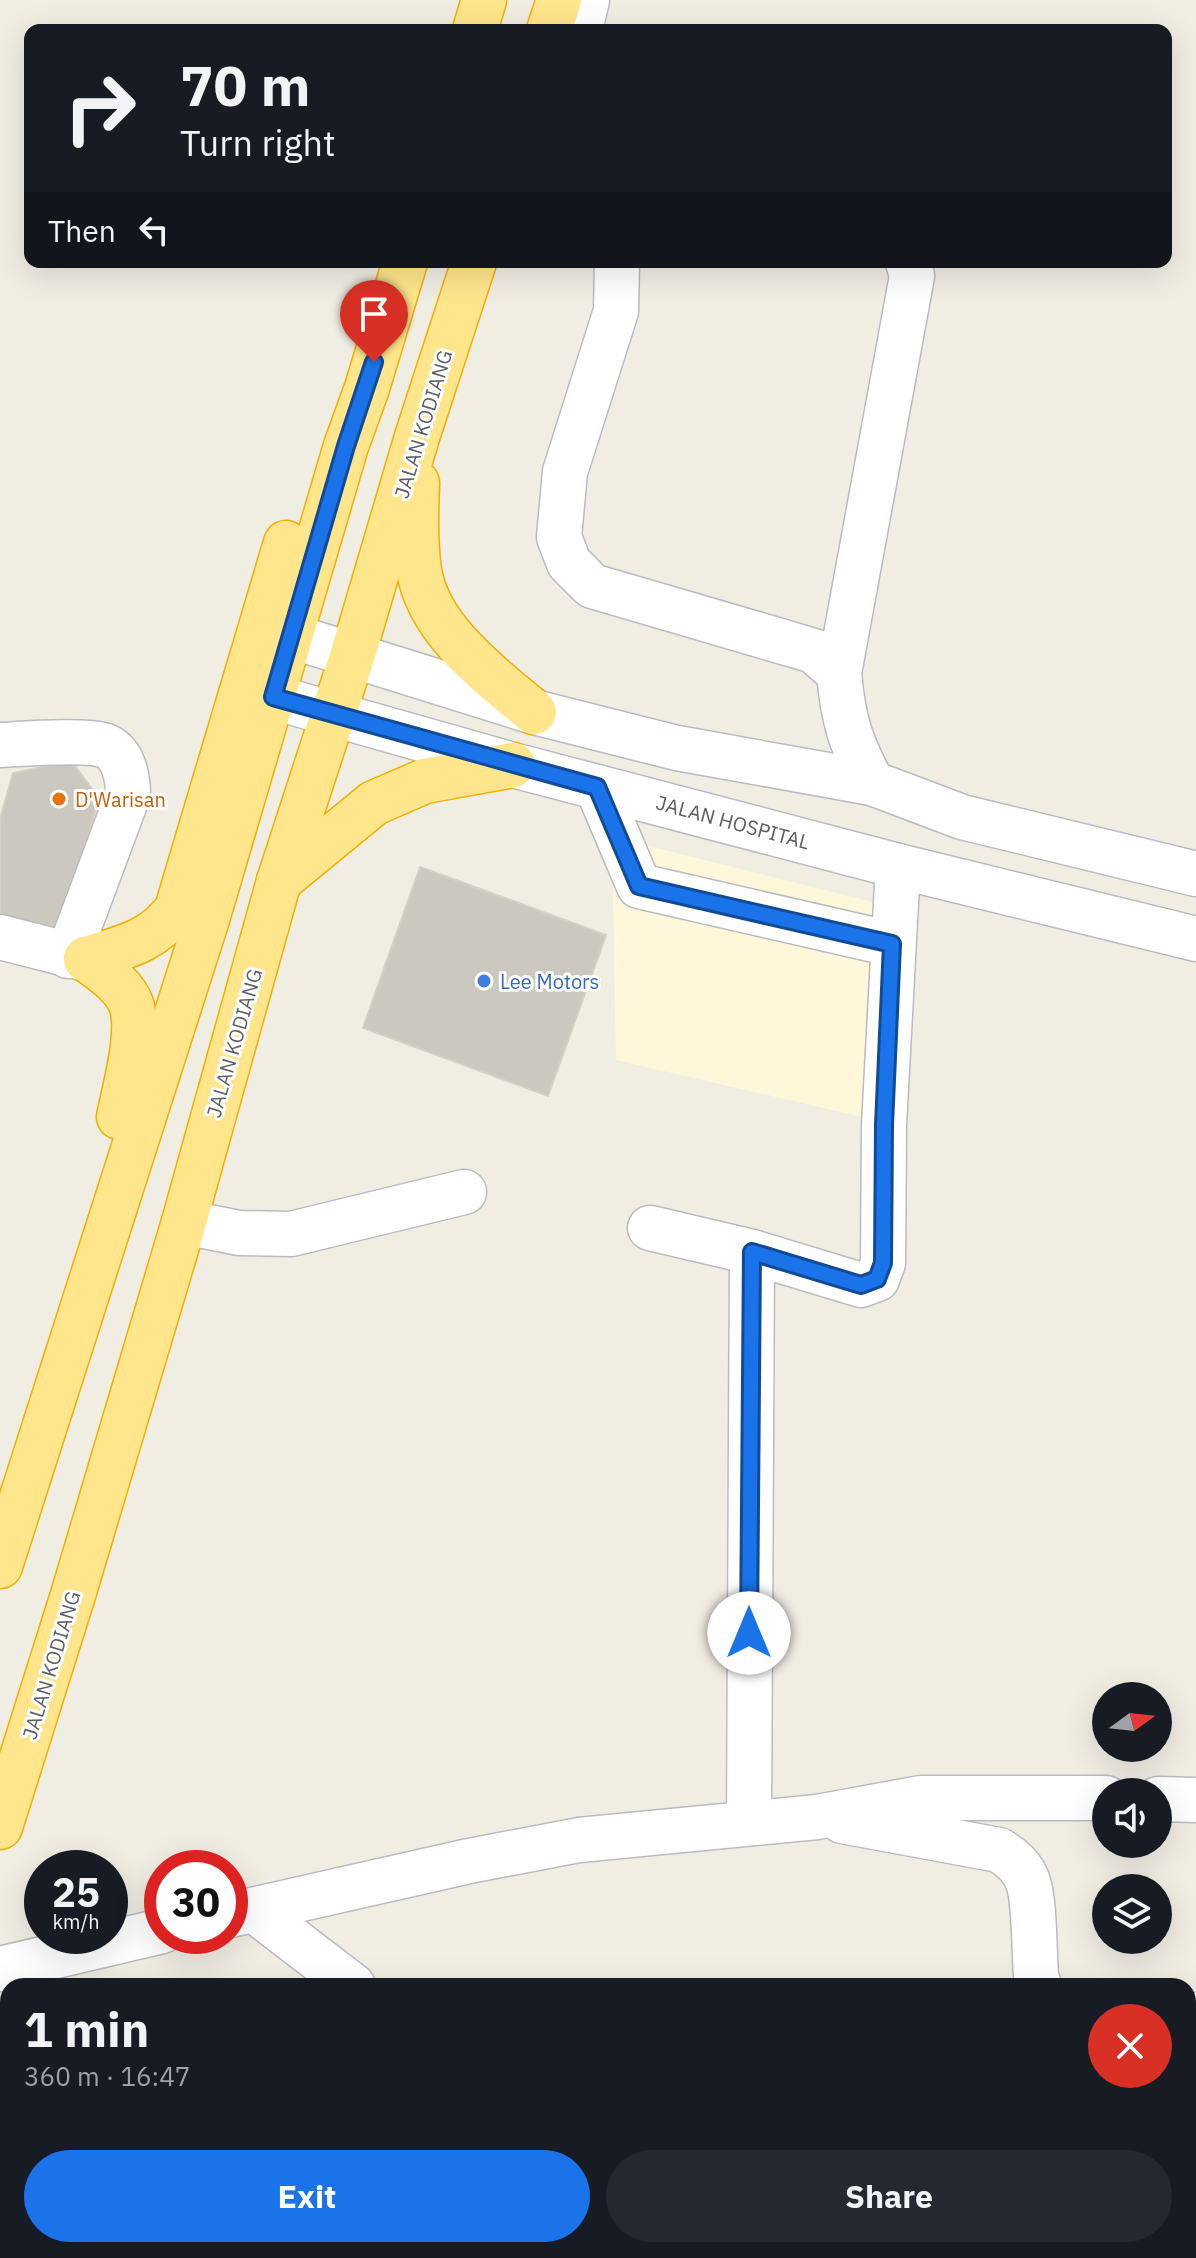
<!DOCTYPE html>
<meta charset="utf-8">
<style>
:root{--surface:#171b24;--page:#242831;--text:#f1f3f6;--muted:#9ea1a6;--accent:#1a73e8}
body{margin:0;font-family:"IBM Plex Sans",sans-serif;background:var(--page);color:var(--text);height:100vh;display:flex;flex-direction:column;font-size:30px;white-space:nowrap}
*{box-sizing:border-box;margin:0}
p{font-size:26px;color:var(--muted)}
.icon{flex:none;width:44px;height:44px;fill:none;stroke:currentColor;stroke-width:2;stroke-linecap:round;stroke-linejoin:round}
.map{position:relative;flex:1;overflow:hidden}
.panel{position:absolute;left:0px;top:1978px;width:1196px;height:280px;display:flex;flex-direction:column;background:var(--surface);border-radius:24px 24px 0 0;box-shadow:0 8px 32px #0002}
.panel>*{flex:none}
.top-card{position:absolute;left:24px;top:24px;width:1148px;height:244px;border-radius:16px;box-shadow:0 8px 32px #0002;background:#171b24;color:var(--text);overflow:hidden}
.needle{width:52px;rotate:75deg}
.tools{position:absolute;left:1092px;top:1682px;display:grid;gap:16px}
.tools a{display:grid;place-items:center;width:80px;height:80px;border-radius:50%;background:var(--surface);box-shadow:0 8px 32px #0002;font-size:40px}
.speed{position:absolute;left:24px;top:1850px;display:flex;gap:16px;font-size:40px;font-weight:700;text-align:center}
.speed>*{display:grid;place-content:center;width:104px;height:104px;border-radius:50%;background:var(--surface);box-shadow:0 8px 32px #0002;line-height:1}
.speed small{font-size:20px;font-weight:400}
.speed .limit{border:12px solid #d22;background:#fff;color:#111}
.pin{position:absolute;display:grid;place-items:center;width:68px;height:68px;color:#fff;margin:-82px -34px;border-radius:50% 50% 50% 0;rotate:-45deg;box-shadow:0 0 8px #0007}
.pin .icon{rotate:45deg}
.me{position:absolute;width:88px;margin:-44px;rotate:0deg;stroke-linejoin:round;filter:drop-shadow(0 0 6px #0008)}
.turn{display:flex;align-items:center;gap:28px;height:168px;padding:0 24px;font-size:36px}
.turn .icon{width:104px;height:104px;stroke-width:2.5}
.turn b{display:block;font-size:56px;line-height:68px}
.then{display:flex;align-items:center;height:76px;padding:0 24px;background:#0003;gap:16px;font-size:30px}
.round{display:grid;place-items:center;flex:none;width:84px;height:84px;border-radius:42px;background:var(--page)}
.overview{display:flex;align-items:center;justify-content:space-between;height:136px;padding:0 24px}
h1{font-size:48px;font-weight:800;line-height:60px}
.button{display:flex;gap:16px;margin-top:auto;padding:16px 24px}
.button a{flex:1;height:92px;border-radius:48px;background:var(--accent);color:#fff;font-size:32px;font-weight:800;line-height:92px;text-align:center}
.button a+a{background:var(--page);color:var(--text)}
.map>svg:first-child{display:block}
.commercial{fill:#fff7d9}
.building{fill:#cbc8c0;stroke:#d5d0c1;stroke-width:2}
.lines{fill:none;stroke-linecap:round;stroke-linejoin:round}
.minor-casing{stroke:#b8bcc1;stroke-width:47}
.highway-casing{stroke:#f3af00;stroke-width:47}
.minor{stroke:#fff;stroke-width:44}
.highway{stroke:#ffe58b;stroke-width:44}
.route-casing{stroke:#114b97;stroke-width:20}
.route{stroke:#1a73e8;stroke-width:14}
.food-dot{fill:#e8710a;stroke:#fff;stroke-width:3}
.shop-dot{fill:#3f7fe0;stroke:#fff;stroke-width:3}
.labels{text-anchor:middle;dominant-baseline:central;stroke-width:6;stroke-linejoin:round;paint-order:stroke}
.street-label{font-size:20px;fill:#5b6066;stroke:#fff}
.food-label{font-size:20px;fill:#c56008;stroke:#fff;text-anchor:start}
.shop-label{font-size:20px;fill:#366cbe;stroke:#fff;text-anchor:start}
</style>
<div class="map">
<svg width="1196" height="2258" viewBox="0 0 1196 2258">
<rect width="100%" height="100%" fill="#f0ede3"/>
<path class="commercial" d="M612,837L909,911L906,1127L616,1060Z"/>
<g class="building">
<path d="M71,761L99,798L60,933L0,915V819L13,773Z"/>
<path d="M420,867L606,935L548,1096L363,1028Z"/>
</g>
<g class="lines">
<defs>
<g id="minor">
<path d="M580,30L587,0"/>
<path d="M617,262L616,311L565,472L559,537L569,563L592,586L814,651L839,673"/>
<path d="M291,636L534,712L677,748L872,783L962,817L1196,874"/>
<path d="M273,697L513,765L898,866L1196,939"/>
<path d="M0,745C22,744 88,739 106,746C124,754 128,778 128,795L68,956"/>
<path d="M872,783C850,742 843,719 839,673L912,276L908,262"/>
<path d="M597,787L639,886L892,944"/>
<path d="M0,937L86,959"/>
<path d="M184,1222L239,1233L291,1234L464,1192"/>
<path d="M650,1228L752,1252L861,1285L877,1279L883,1263L884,1125L898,866"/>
<path d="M1158,1799L1196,1800"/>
<path d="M842,1821L999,1850C1012,1858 1023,1867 1028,1882C1035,1902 1034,1952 1036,1975L1039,1986"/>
<path d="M749,1823L752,1252"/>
<path d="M254,1910L353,1986"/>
<path d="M230,1915L469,1861L579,1840L817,1817L921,1798H1106"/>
<path d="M0,1969L162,1931"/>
<path d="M1188,2015H1196"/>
<path d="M1188,2157H1196"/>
<path d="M290,2258L296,2250"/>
<path d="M956,2258L958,2250"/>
</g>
<g id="highway">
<path d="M475,30L484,0"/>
<path d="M549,30L559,0"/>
<path d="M417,483C416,512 415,542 419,570C428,630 491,676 534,712"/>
<path d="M279,881L374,803L425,781L513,765"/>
<path d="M86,959C124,947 153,942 177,909L286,543"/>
<path d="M86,959C102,971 123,984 131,1004C141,1032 125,1087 119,1117"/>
<path d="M0,1566L208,916L346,446L367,388L405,262"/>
<path d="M0,1827L73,1595L184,1222L279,881L353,654L417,437L474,262"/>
</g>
</defs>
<use href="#minor" class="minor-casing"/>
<use href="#highway" class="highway-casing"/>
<use href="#minor" class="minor"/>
<use href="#highway" class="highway"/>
</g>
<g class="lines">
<defs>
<path id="route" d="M374,362L346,446L273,697L597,787L639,886L892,944L884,1125L883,1263L877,1279L861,1285L752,1252L749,1633"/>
</defs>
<use href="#route" class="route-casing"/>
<use href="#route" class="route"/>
</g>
<circle class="food-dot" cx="59" cy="799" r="8"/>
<circle class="shop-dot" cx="484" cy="981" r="8"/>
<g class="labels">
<g class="street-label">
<text transform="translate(423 424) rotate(-73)">JALAN KODIANG</text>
<text transform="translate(733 822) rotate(15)">JALAN HOSPITAL</text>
<text transform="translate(234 1043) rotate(-74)">JALAN KODIANG</text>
<text transform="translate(51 1665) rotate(-73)">JALAN KODIANG</text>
</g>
<g class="food-label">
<text x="75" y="799">D'Warisan</text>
</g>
<g class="shop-label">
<text x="500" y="981">Lee Motors</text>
</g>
</g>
</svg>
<div class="tools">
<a><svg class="needle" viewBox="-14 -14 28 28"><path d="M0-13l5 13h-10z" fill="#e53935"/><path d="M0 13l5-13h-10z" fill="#9ea1a6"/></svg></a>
<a><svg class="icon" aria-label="sound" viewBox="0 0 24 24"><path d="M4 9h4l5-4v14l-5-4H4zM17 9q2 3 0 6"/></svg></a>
<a><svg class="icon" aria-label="layers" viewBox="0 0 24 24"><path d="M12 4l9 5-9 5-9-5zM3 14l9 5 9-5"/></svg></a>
</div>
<div class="speed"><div>25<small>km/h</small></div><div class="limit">30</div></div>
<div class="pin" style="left:374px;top:362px;background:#d93025"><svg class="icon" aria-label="arrive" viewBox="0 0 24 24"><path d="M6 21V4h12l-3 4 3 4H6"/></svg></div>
<svg class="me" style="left:749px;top:1633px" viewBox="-20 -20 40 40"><circle r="19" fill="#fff"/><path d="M0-13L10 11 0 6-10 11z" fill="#1a73e8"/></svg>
<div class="top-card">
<div class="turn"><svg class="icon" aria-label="right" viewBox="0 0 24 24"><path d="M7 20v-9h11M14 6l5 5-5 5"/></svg><div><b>70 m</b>Turn right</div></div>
<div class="then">Then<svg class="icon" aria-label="left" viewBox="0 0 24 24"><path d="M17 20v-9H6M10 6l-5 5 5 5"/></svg></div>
</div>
<section class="panel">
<div class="overview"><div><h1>1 min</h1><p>360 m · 16:47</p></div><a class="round" style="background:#d93025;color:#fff"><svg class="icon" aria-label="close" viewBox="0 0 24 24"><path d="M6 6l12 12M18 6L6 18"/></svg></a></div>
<div class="button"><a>Exit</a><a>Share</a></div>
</section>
</div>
